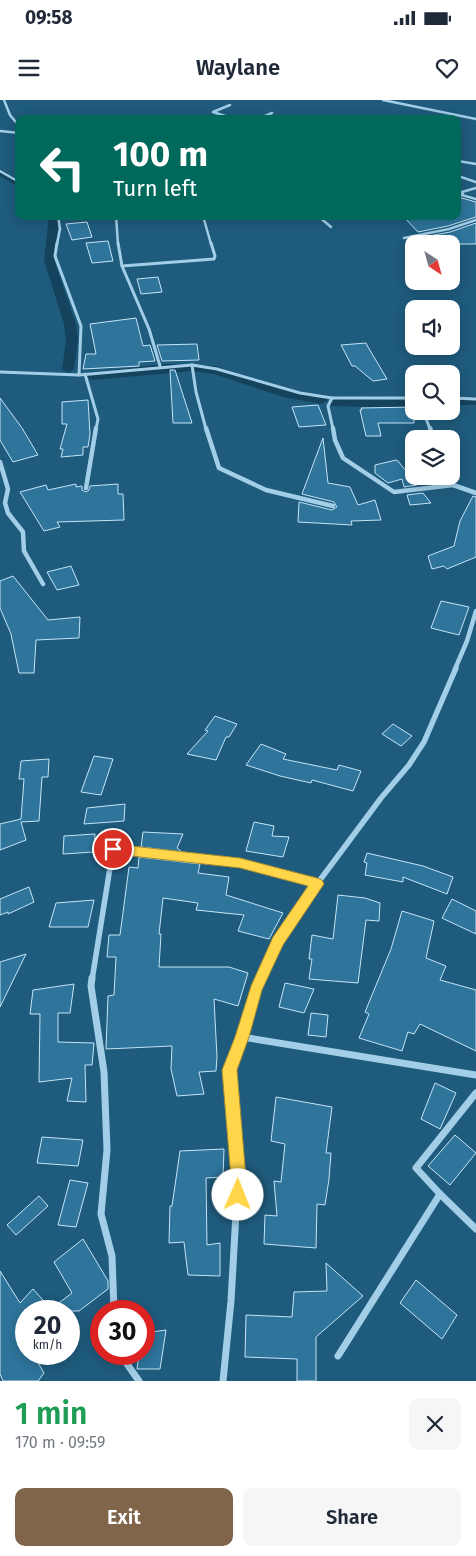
<!DOCTYPE html>
<meta charset="utf-8">
<style>
:root{--surface:#fff;--page:#f6f6f7;--text:#1f2937;--muted:#747a83;--accent:#80654a}
body{margin:0;font-family:"Fira Sans",sans-serif;background:var(--page);color:var(--text);height:100vh;display:flex;flex-direction:column;font-size:19px;white-space:nowrap}
*{box-sizing:border-box;margin:0}
p{font-size:16px;color:var(--muted)}
.icon{flex:none;width:28px;height:28px;fill:none;stroke:currentColor;stroke-width:2;stroke-linecap:round;stroke-linejoin:round}
.map{position:relative;height:1281px;overflow:hidden}
.panel{display:flex;flex-direction:column;background:var(--surface);flex:1}
.panel>*{flex:none}
.top-card{position:absolute;left:15px;top:15px;width:446px;height:105px;border-radius:10px;box-shadow:0 2px 12px #0003;background:#00695c;color:#fff;overflow:hidden}
.needle{width:32px;rotate:144deg}
.fabs{position:absolute;left:405px;top:135px;display:grid;gap:10px}
.fabs a{display:grid;place-items:center;width:55px;height:55px;border-radius:10px;background:var(--surface);box-shadow:0 2px 12px #0003;font-size:25px}
.speed{position:absolute;left:15px;top:1200px;display:flex;gap:10px;font-size:25px;font-weight:700;text-align:center}
.speed>*{display:grid;place-content:center;width:65px;height:65px;border-radius:50%;background:var(--surface);box-shadow:0 2px 12px #0003;line-height:1}
.speed small{font-size:12px;font-weight:400}
.speed .limit{border:8px solid #d22;background:#fff;color:#111}
.pin{position:absolute;display:grid;place-items:center;width:42px;height:42px;color:#fff;margin:-21px;border:2px solid #fff;border-radius:50%;box-shadow:0 1px 5px #0007}
.me{position:absolute;width:55px;margin:-28px;rotate:1deg;stroke-linejoin:round;filter:drop-shadow(0 0 4px #0008)}
.turn{display:flex;align-items:center;gap:18px;height:105px;padding:0 15px;font-size:22px}
.turn .icon{width:65px;height:65px;stroke-width:2.5}
.turn b{display:block;font-size:35px;line-height:42px}
.round{display:grid;place-items:center;flex:none;width:52px;height:52px;border-radius:10px;background:var(--page)}
.summary{display:flex;align-items:center;justify-content:space-between;height:85px;padding:0 15px}
h1{font-size:30px;font-weight:600;line-height:38px;color:#1e9e55}
.action{display:flex;gap:10px;margin-top:auto;padding:10px 15px}
.action a{flex:1;height:58px;border-radius:10px;background:var(--accent);color:#fff;font-size:20px;font-weight:600;line-height:58px;text-align:center}
.action a+a{background:var(--page);color:var(--text)}
.status{display:flex;justify-content:space-between;align-items:center;height:35px;padding:0 25px;background:var(--surface);direction:ltr}
.status svg{height:14px;fill:currentColor}
header{display:flex;justify-content:space-between;align-items:center;height:65px;padding:0 15px;background:var(--surface);font-size:22px;font-weight:600}
.map>svg:first-child{display:block}
.lines{fill:none;stroke-linecap:round;stroke-linejoin:round}
.canal{fill:#15425d;fill-rule:evenodd}
.building{fill:#2e749b;stroke:#c5e5f6}
.street-far4{stroke:#a2cfe7;stroke-width:2.5}
.street-far3{stroke:#a2cfe7;stroke-width:3}
.street-far2{stroke:#a2cfe7;stroke-width:4.5}
.street-far1{stroke:#a2cfe7;stroke-width:5.5}
.street{stroke:#a2cfe7;stroke-width:7}
.route{fill:#ffd54a;stroke:#a68a30}
</style>
<div class="status"><b>09:58</b><svg viewBox="0 0 49 12"><path d="M0 12V9h3v3zM5 12V6h3v6zM10 12V3h3v9zM15 12V0h3v12zM26 1h20v11H26zM47 4h2v5h-2z"/></svg></div>
<header><svg class="icon" aria-label="menu" viewBox="0 0 24 24"><path d="M4 6h16M4 12h16M4 18h16"/></svg>Waylane<svg class="icon" aria-label="heart" viewBox="0 0 24 24"><path d="M12 20l-8-8c-3-5 5-10 8-4 3-6 11-1 8 4z"/></svg></header>
<div class="map">
<svg width="476" height="1281" viewBox="0 0 476 1281">
<rect width="100%" height="100%" fill="#1f5b7d"/>
<g class="lines">
<g class="canal">
<path d="M0,69L19,80V87L0,76Z"/>
<path d="M49,116H59L54,160L76,224L78,240L74,269L68,273L62,269L66,240L64,224L44,160Z"/>
<path d="M166,264L216,266L291,291L326,297L328,300L321,304L283,297L214,274L192,271L92,280L86,276L92,272Z"/>
<rect x="451" y="297" width="25" height="8"/>
<path d="M335,299L414,300V308L330,306L328,303Z"/>
</g>
</g>
<g class="building">
<path d="M458,97L476,102V117L448,126L418,132L403,116H458Z"/>
<path d="M87,122L92,137L72,140L66,124Z"/>
<path d="M476,123V144H430L424,137L450,132Z"/>
<path d="M108,141L113,161L92,163L86,143Z"/>
<path d="M158,177L162,192L141,194L137,179Z"/>
<path d="M136,218L143,246L150,245L155,261L139,262V266L83,269L86,254H96L90,224Z"/>
<path d="M366,243L368,247L387,279L373,281L355,266H352L341,245Z"/>
<path d="M197,244L199,260L162,261L157,245Z"/>
<path d="M170,270H175L192,323H173Z"/>
<path d="M0,298L22,328L38,355L13,362L0,340Z"/>
<path d="M88,300L90,334L88,347H83V355L61,357L63,349H60L67,324H62V302Z"/>
<path d="M318,305L326,325L299,327L292,307Z"/>
<path d="M414,307V323H378L381,336H366L360,310H362L361,308Z"/>
<path d="M323,338L328,383L350,387L358,405L375,400L381,420L351,421L352,425L298,422L299,402L332,410L337,407L334,402L302,394Z"/>
<path d="M396,360L398,361L417,385L404,387L402,379L388,383L375,373V365Z"/>
<path d="M76,384V387L82,386V390L86,392L89,390L90,386L118,384V394H123L124,420L57,422L60,427L44,431L20,392L46,385L48,390Z"/>
<path d="M423,393L431,403L410,405L407,395Z"/>
<path d="M473,396L476,397V457L447,469L444,466L432,469L428,456L454,446L460,421Z"/>
<path d="M71,466L79,485L57,490L47,472Z"/>
<path d="M13,476L48,520L80,517L79,538L36,540L34,573H19L11,534L0,508V481Z"/>
<path d="M441,501L469,507L459,535L431,528Z"/>
<path d="M215,616L237,624L229,637H226L216,660L187,654L208,631L205,630Z"/>
<path d="M393,624L412,636L401,646L382,634Z"/>
<path d="M261,644L286,654L283,659L337,670L339,665L361,671L353,691L312,680L311,683L280,676L246,665Z"/>
<path d="M94,656L113,659L101,695L81,692Z"/>
<path d="M49,659L48,677H42L39,721L21,722L26,740L0,750V724L21,719L24,679H19L21,661Z"/>
<path d="M125,704L124,721L84,724L87,708Z"/>
<path d="M254,722L274,726L272,736L289,737L283,757L246,751Z"/>
<path d="M143,732L183,734L177,748L182,752L141,747Z"/>
<path d="M95,734L94,752L63,754L64,736Z"/>
<path d="M367,753L423,766L453,777L447,794L403,777V782L365,775L367,763L364,762Z"/>
<path d="M139,757L200,764L198,773L229,777L226,795L283,813L269,839L238,831L244,815L196,810L198,803L163,798L159,834H161L159,867H229L248,873L238,906L214,899L217,957L216,971L199,972L204,994L177,996L171,969L172,946L106,949L108,896L114,895L116,857H107L109,835H120L129,767L138,768Z"/>
<path d="M29,787L34,802L8,814V812L0,815V799Z"/>
<path d="M338,795L365,798L380,803L379,821L366,820L358,883L309,879L312,859H309L312,835L333,839Z"/>
<path d="M452,799L476,811V834L442,818Z"/>
<path d="M94,800L88,827H49L56,803Z"/>
<path d="M402,811L434,821L426,858L446,866L440,880L476,890V951L420,924L414,934L408,932L402,951L359,938L369,914L365,912L391,849Z"/>
<path d="M26,854L0,907V862Z"/>
<path d="M285,883L314,889L304,913L279,907Z"/>
<path d="M74,884L70,913H58V942L94,943L92,965H85L86,1002L67,1001L72,978L39,982L40,914H30L33,890Z"/>
<path d="M311,913L328,915L326,937L308,935Z"/>
<path d="M435,983L456,993L440,1029L421,1019Z"/>
<path d="M276,997L332,1007L326,1053H331L329,1079L325,1105L317,1104L316,1148L264,1144L265,1115L277,1116L274,1081L281,1082L285,1044L271,1041Z"/>
<path d="M455,1035L476,1053L450,1085L428,1066Z"/>
<path d="M42,1037L83,1040L78,1066L37,1063Z"/>
<path d="M224,1049L223,1077L206,1078L207,1145L220,1143V1176L188,1175L184,1142L169,1143L170,1106H172L180,1051Z"/>
<path d="M70,1080L88,1083L76,1127L58,1125Z"/>
<path d="M39,1096L48,1106L16,1135L7,1125Z"/>
<path d="M83,1139L108,1181V1189L79,1211H26V1254H33L44,1273L38,1281H3L0,1274V1171L20,1203L33,1189L51,1209L72,1193L54,1162Z"/>
<path d="M326,1163L363,1196L316,1237V1281H297V1259L245,1257L246,1215L292,1217L294,1192L327,1191Z"/>
<path d="M416,1180L457,1215L442,1239L400,1203Z"/>
<path d="M166,1230L160,1269H137L139,1254H144V1233Z"/>
</g>
<g class="lines">
<g class="street-far4">
<path d="M4,0L10,15L19,26"/>
<path d="M383,0L476,19"/>
<path d="M230,5L213,12L234,19"/>
<path d="M258,19L272,13"/>
<path d="M0,31L19,33"/>
<path d="M458,61L476,64"/>
<path d="M0,71L19,82"/>
<path d="M458,76L476,82"/>
<path d="M458,94L476,99"/>
<path d="M463,94L462,92L476,88"/>
<path d="M116,116L118,144"/>
<path d="M203,116L211,144"/>
<path d="M318,116L331,127"/>
<path d="M404,138L449,129L476,120"/>
<path d="M57,144L60,129L58,116"/>
</g>
<g class="street-far3">
<path d="M57,143L55,156L81,226L79,275"/>
<path d="M118,143L122,166L149,229L160,266"/>
<path d="M122,166L214,159L215,156L211,143"/>
<path d="M192,265L196,292L206,329"/>
<path d="M0,272L79,275L192,265L217,269L300,293L332,298H414"/>
<path d="M85,274L98,319L96,329"/>
<path d="M332,298L328,306L333,329"/>
<path d="M451,298L476,299"/>
<path d="M423,311L430,329"/>
</g>
<g class="street-far2">
<path d="M206,328L219,368L266,390L333,406"/>
<path d="M333,328L335,340L343,358L394,392L453,385"/>
<path d="M430,328L434,339"/>
<path d="M0,362L8,389L5,403L8,413L23,432L24,451L43,484"/>
<path d="M449,376L453,385L476,393"/>
<path d="M86,388L96,328"/>
<path d="M455,569L467,541L476,511"/>
</g>
<g class="street-far1">
<path d="M92,880L113,749L240,763L317,784"/>
<path d="M261,880L278,842L317,784L381,698L409,665L424,642L456,568"/>
</g>
<g class="street">
<path d="M92,878L91,886L104,972L107,1050L101,1114L112,1156L114,1211"/>
<path d="M242,937L261,878"/>
<path d="M440,1094L476,1129"/>
<path d="M120,1254L139,1281"/>
<path d="M338,1256L440,1094L416,1068L476,993"/>
<path d="M223,1281L231,1201L238,1078L229,970L242,937L476,975"/>
</g>
</g>
<path class="route" d="M113,744L240,758L317,778L322,780L324,784L283,845L262,890L249,937L237,970L246,1078L245,1095L243,1101L238,1103L232,1101L230,1095L231,1078L222,970L235,937L251,886L273,837L308,786L240,768L113,754L109,753L107,749L109,746Z"/>
</svg>
<div class="fabs">
<a><svg class="needle" viewBox="-14 -14 28 28"><path d="M0-13l5 13h-10z" fill="#e53935"/><path d="M0 13l5-13h-10z" fill="#747a83"/></svg></a>
<a><svg class="icon" aria-label="sound" viewBox="0 0 24 24"><path d="M4 9h4l5-4v14l-5-4H4zM17 9q2 3 0 6"/></svg></a>
<a><svg class="icon" aria-label="search" viewBox="0 0 24 24"><circle cx="10" cy="10" r="6"/><path d="M15 15l6 6"/></svg></a>
<a><svg class="icon" aria-label="layers" viewBox="0 0 24 24"><path d="M12 4l9 5-9 5-9-5zM3 14l9 5 9-5"/></svg></a>
</div>
<div class="speed"><div>20<small>km/h</small></div><div class="limit">30</div></div>
<div class="pin" style="left:113px;top:749px;background:#d93025"><svg class="icon" aria-label="arrive" viewBox="0 0 24 24"><path d="M6 21V4h12l-3 4 3 4H6"/></svg></div>
<svg class="me" style="left:238px;top:1095px" viewBox="-20 -20 40 40"><circle r="19" fill="#fff"/><path d="M0-13L10 11 0 6-10 11z" fill="#ffd54a"/></svg>
<div class="top-card">
<div class="turn"><svg class="icon" aria-label="left" viewBox="0 0 24 24"><path d="M17 20v-9H6M10 6l-5 5 5 5"/></svg><div><b>100 m</b>Turn left</div></div>
</div>
</div>
<section class="panel">
<div class="summary"><div><h1>1 min</h1><p>170 m · 09:59</p></div><a class="round"><svg class="icon" aria-label="close" viewBox="0 0 24 24"><path d="M6 6l12 12M18 6L6 18"/></svg></a></div>
<div class="action"><a>Exit</a><a>Share</a></div>
</section>
